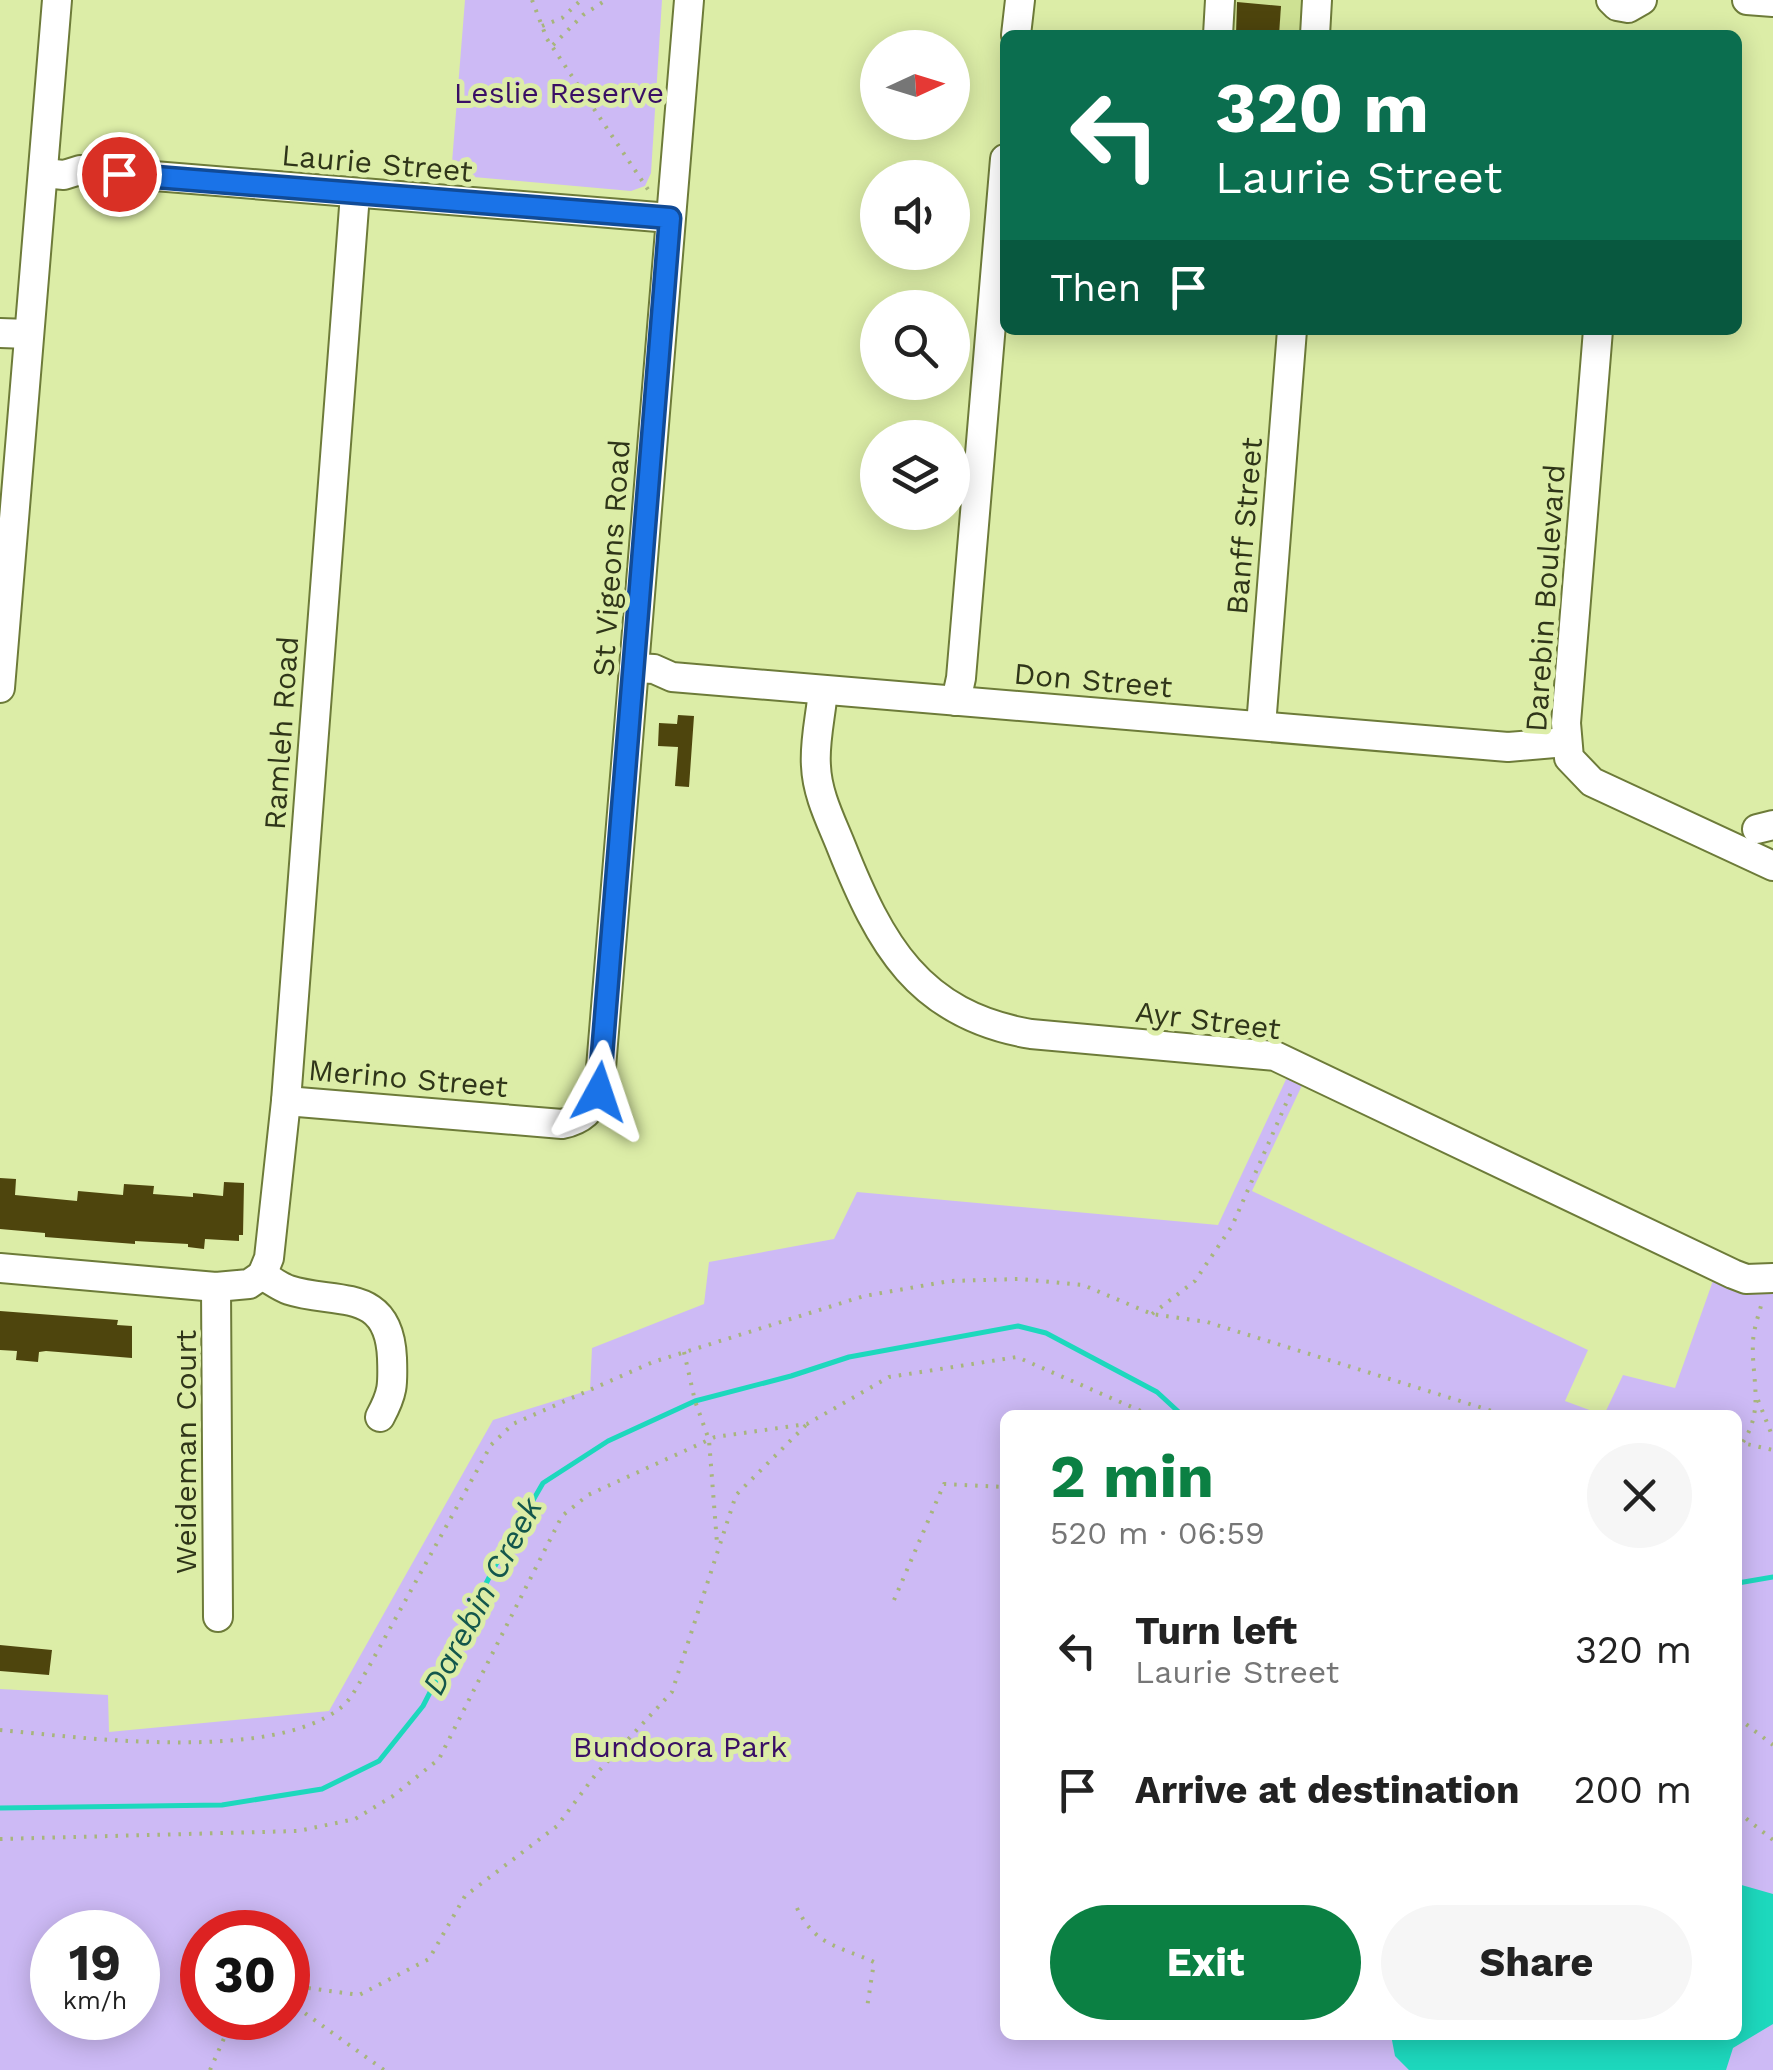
<!DOCTYPE html>
<meta charset="utf-8">
<style>
:root{--surface:#fff;--page:#f6f6f6;--text:#222;--muted:#767676;--accent:#0b8043}
body{margin:0;font-family:"Work Sans",sans-serif;background:var(--page);color:var(--text);height:100vh;display:flex;flex-direction:column;font-size:38px;white-space:nowrap}
*{box-sizing:border-box;margin:0}
p{font-size:32px;color:var(--muted)}
.icon{flex:none;width:55px;height:55px;fill:none;stroke:currentColor;stroke-width:2;stroke-linecap:round;stroke-linejoin:round}
.map{position:relative;flex:1;overflow:hidden}
.details{position:absolute;left:1000px;top:1410px;width:742px;height:630px;display:flex;flex-direction:column;background:var(--surface);border-radius:15px;box-shadow:0 5px 25px #0003}
.details>*{flex:none}
.hud{position:absolute;left:1000px;top:30px;width:742px;height:305px;border-radius:15px;box-shadow:0 5px 25px #0003;background:#0b6e4f;color:#fff;overflow:hidden}
.needle{width:65px;rotate:86deg}
.buttons{position:absolute;left:860px;top:30px;display:grid;gap:20px}
.buttons a{display:grid;place-items:center;width:110px;height:110px;border-radius:50%;background:var(--surface);box-shadow:0 5px 25px #0003;font-size:50px}
.speed{position:absolute;left:30px;top:1910px;display:flex;gap:20px;font-size:50px;font-weight:700;text-align:center}
.speed>*{display:grid;place-content:center;width:130px;height:130px;border-radius:50%;background:var(--surface);box-shadow:0 5px 25px #0003;line-height:1}
.speed small{font-size:25px;font-weight:400}
.speed .limit{border:15px solid #d22;background:#fff;color:#111}
.pin{position:absolute;display:grid;place-items:center;width:85px;height:85px;color:#fff;margin:-42px;border:5px solid #fff;border-radius:50%;box-shadow:0 2px 10px #0007}
.me{position:absolute;width:110px;margin:-55px;rotate:5deg;stroke-linejoin:round;filter:drop-shadow(0 0 8px #0008)}
.turn{display:flex;align-items:center;gap:35px;height:210px;padding:0 50px;font-size:45px}
.turn .icon{width:130px;height:130px;stroke-width:2.5}
.turn b{display:block;font-size:70px;line-height:85px}
.then{display:flex;align-items:center;height:95px;padding:0 50px;background:#0003;gap:20px;font-size:38px}
.round{display:grid;place-items:center;flex:none;width:105px;height:105px;border-radius:52px;background:var(--page)}
.overview{display:flex;align-items:center;justify-content:space-between;height:170px;padding:0 50px}
h1{font-size:60px;font-weight:700;line-height:75px;color:var(--accent)}
.button{display:flex;gap:20px;margin-top:auto;padding:20px 50px}
.button a{flex:1;height:115px;border-radius:60px;background:var(--accent);color:#fff;font-size:40px;font-weight:700;line-height:115px;text-align:center}
.button a+a{background:var(--page);color:var(--text)}
ul{padding:0;list-style:none}
li{display:flex;align-items:center;gap:30px;height:140px;padding:0 50px}
li div{flex:1}
li b{display:block;font-size:38px}
li em{font-style:normal}
.map>svg:first-child{display:block}
.built{fill:#cee193}
.green{fill:#cdbaf5;fill-rule:evenodd}
.water{fill:#1dd8bd}
.lines{fill:none;stroke-linecap:round;stroke-linejoin:round}
.stream{stroke:#1dd8bd;stroke-width:5}
.building{fill:#4e450d}
.minor-casing{stroke:#6d7b39;stroke-width:32}
.path{stroke:#a7b57c;stroke-width:4;stroke-dasharray:2.5 8;stroke-linecap:butt}
.minor{stroke:#fff;stroke-width:28}
.route-casing{stroke:#114b97;stroke-width:25}
.route{stroke:#1a73e8;stroke-width:18}
.labels{text-anchor:middle;dominant-baseline:central;stroke-width:10;stroke-linejoin:round;paint-order:stroke}
.park-label{font-size:30px;fill:#390f65;stroke:#dceda7}
.street-label{font-size:30px;fill:#2f3519;stroke:#dceda7}
.water-label{font-size:32px;font-style:italic;fill:#13574c;stroke:#dceda7}
</style>
<div class="map">
<svg width="1773" height="2070" viewBox="0 0 1773 2070">
<rect width="100%" height="100%" fill="#dceda7"/>
<path class="built" d="M1222,0H1310L1307,35H1219Z"/>
<g class="green">
<path d="M465,0H662L651,173L645,186L631,191L451,175Z"/>
<path d="M1289,1073L1305,1079L1252,1191L1588,1350L1565,1401L1603,1415H1005V2035H1738V1415H1604L1623,1375L1675,1388L1715,1275L1773,1284V2070H0V1689L108,1695L109,1732L329,1711L493,1420L590,1390L592,1348L704,1304L709,1262L834,1239L857,1192L1218,1225ZM52,1932H138V2018H52ZM202,1932H288V2018H202Z"/>
</g>
<path class="water" d="M1738,1884L1773,1894V2024L1733,2048L1726,2070H1409L1395,2056L1391,2035H1738Z"/>
<g class="lines">
<g class="stream">
<path d="M1738,1583L1773,1577"/>
<path d="M0,1808L222,1805L322,1789L379,1761L423,1706L495,1566L543,1483L608,1441L695,1401L791,1376L849,1357L1018,1326L1046,1333L1157,1392L1182,1415"/>
</g>
</g>
<g class="building">
<path d="M1237,2L1281,6L1279,35H1236Z"/>
<path d="M678,715L694,716L689,787L675,786L678,747L658,746L659,723L677,724Z"/>
<path d="M0,1178L16,1179L15,1195L77,1201L78,1191L123,1195L124,1184L154,1186L153,1194L193,1197V1193L223,1196L224,1182L244,1183L243,1235H239V1241L205,1239L204,1249L188,1247V1244L135,1241V1244L45,1237V1233L0,1229Z"/>
<path d="M0,1311L118,1320L117,1325L132,1326V1358L46,1351L39,1352L38,1362L16,1360L17,1351L0,1350Z"/>
<path d="M0,1645L52,1650L49,1675L0,1671Z"/>
</g>
<g class="lines">
<defs>
<g id="minor">
<path d="M1611,0L1617,6L1628,8L1642,0"/>
<path d="M1747,0L1773,2"/>
<path d="M1016,35L1020,0"/>
<path d="M1218,35L1220,0"/>
<path d="M1315,35L1317,0"/>
<path d="M43,173L64,175L80,170L670,218"/>
<path d="M1598,330L1566,723L1569,758L1592,782L1773,866"/>
<path d="M0,333L29,334"/>
<path d="M635,668L654,669L672,677L1508,747L1566,742"/>
<path d="M0,688L57,0"/>
<path d="M823,690C821,715 814,742 816,766C817,794 831,821 841,846C880,944 918,1015 1031,1034L1275,1056L1733,1274L1746,1279L1773,1278"/>
<path d="M956,701L961,678L1005,159"/>
<path d="M1261,726L1292,330"/>
<path d="M1757,829L1773,825"/>
<path d="M286,1101L562,1124C582,1120 592,1110 599,1092L689,0"/>
<path d="M0,1268L216,1287L249,1284L262,1275"/>
<path d="M262,1275L269,1258L286,1101L355,194"/>
<path d="M262,1275C271,1280 280,1287 289,1290C335,1305 389,1286 392,1358C393,1385 393,1393 380,1417"/>
<path d="M216,1287L218,1617"/>
</g>
</defs>
<use href="#minor" class="minor-casing"/>
<g class="path">
<path d="M532,0L547,39L651,194"/>
<path d="M542,26L562,18L581,0"/>
<path d="M553,45L583,15L606,0"/>
<path d="M1152,1314L1195,1281L1232,1226L1292,1090"/>
<path d="M684,1352L695,1401L709,1440L717,1543"/>
<path d="M1758,1400L1773,1438"/>
<path d="M1738,1442L1773,1450"/>
<path d="M1743,1442C1765,1409 1751,1377 1753,1341C1754,1327 1759,1314 1762,1302"/>
<path d="M894,1600L944,1484L1005,1487"/>
<path d="M1738,1718L1773,1745"/>
<path d="M0,1730C85,1738 269,1762 339,1709C351,1701 358,1684 366,1672L491,1445L513,1424L653,1362L864,1296L950,1281L1019,1279L1083,1285L1152,1314L1207,1322L1505,1415"/>
<path d="M1738,1812L1773,1840"/>
<path d="M0,1839L298,1831L355,1819L393,1796L439,1759L562,1516L588,1495L715,1437L807,1424L889,1377L1017,1357L1150,1415"/>
<path d="M797,1908C815,1946 839,1946 874,1962L867,2008"/>
<path d="M288,1993L308,1988L359,1995L429,1959L465,1896L557,1826L596,1774L672,1692L736,1495L807,1424"/>
<path d="M288,2001L384,2070"/>
<path d="M210,2070L229,2027L244,2018"/>
</g>
<use href="#minor" class="minor"/>
</g>
<g class="lines">
<defs>
<path id="route" d="M119,174L670,218L599,1092"/>
</defs>
<use href="#route" class="route-casing"/>
<use href="#route" class="route"/>
</g>
<g class="labels">
<g class="park-label">
<text x="559" y="92">Leslie Reserve</text>
<text x="680" y="1746">Bundoora Park</text>
</g>
<g class="street-label">
<text transform="translate(377 163) rotate(5)">Laurie Street</text>
<text transform="translate(1244 526) rotate(-85)">Banff Street</text>
<text transform="translate(611 558) rotate(-86)">St Vigeons Road</text>
<text transform="translate(1545 598) rotate(-86)">Darebin Boulevard</text>
<text transform="translate(1093 680) rotate(5)">Don Street</text>
<text transform="translate(281 733) rotate(-86)">Ramleh Road</text>
<text transform="translate(1208 1020) rotate(7)">Ayr Street</text>
<text transform="translate(408 1078) rotate(5)">Merino Street</text>
<text transform="translate(185 1452) rotate(-90)">Weideman Court</text>
</g>
<g class="water-label">
<text transform="translate(482 1596) rotate(-62)">Darebin Creek</text>
</g>
</g>
</svg>
<div class="buttons">
<a><svg class="needle" viewBox="-14 -14 28 28"><path d="M0-13l5 13h-10z" fill="#e53935"/><path d="M0 13l5-13h-10z" fill="#767676"/></svg></a>
<a><svg class="icon" aria-label="sound" viewBox="0 0 24 24"><path d="M4 9h4l5-4v14l-5-4H4zM17 9q2 3 0 6"/></svg></a>
<a><svg class="icon" aria-label="search" viewBox="0 0 24 24"><circle cx="10" cy="10" r="6"/><path d="M15 15l6 6"/></svg></a>
<a><svg class="icon" aria-label="layers" viewBox="0 0 24 24"><path d="M12 4l9 5-9 5-9-5zM3 14l9 5 9-5"/></svg></a>
</div>
<div class="speed"><div>19<small>km/h</small></div><div class="limit">30</div></div>
<div class="pin" style="left:119px;top:174px;background:#d93025"><svg class="icon" aria-label="arrive" viewBox="0 0 24 24"><path d="M6 21V4h12l-3 4 3 4H6"/></svg></div>
<svg class="me" style="left:599px;top:1092px" viewBox="-20 -20 40 40"><path d="M0-17L14 15 0 8-14 15z" fill="#1a73e8" stroke="#fff" stroke-width="4"/></svg>
<div class="hud">
<div class="turn"><svg class="icon" aria-label="left" viewBox="0 0 24 24"><path d="M17 20v-9H6M10 6l-5 5 5 5"/></svg><div><b>320 m</b>Laurie Street</div></div>
<div class="then">Then<svg class="icon" aria-label="arrive" viewBox="0 0 24 24"><path d="M6 21V4h12l-3 4 3 4H6"/></svg></div>
</div>
<section class="details">
<div class="overview"><div><h1>2 min</h1><p>520 m · 06:59</p></div><a class="round"><svg class="icon" aria-label="close" viewBox="0 0 24 24"><path d="M6 6l12 12M18 6L6 18"/></svg></a></div>
<ul>
<li><svg class="icon" aria-label="left" viewBox="0 0 24 24"><path d="M17 20v-9H6M10 6l-5 5 5 5"/></svg><div><b>Turn left</b><p>Laurie Street</p></div><em>320 m</em></li>
<li><svg class="icon" aria-label="arrive" viewBox="0 0 24 24"><path d="M6 21V4h12l-3 4 3 4H6"/></svg><div><b>Arrive at destination</b></div><em>200 m</em></li>
</ul>
<div class="button"><a>Exit</a><a>Share</a></div>
</section>
</div>
